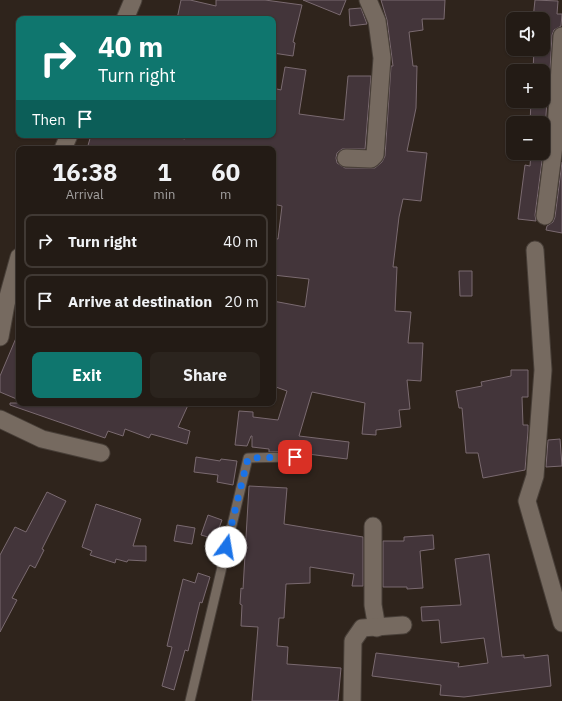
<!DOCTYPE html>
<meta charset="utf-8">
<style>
:root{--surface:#231b15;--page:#2b241e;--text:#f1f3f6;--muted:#a3a1a0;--line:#403934;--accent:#0f766e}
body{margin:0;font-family:"IBM Plex Sans",sans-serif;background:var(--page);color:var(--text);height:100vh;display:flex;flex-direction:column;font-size:15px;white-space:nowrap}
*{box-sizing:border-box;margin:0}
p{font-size:13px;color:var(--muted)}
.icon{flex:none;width:22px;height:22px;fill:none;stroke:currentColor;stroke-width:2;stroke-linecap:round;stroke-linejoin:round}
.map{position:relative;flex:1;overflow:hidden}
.sheet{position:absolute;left:16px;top:146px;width:260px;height:260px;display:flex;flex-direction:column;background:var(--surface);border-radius:8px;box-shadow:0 1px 3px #0004,0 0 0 1px var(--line)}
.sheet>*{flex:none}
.guide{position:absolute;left:16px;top:16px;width:260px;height:122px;border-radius:8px;box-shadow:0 1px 3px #0004,0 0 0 1px var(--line);background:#0f766e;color:#fff;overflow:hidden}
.tools{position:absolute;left:506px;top:12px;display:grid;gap:8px}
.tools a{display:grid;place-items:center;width:44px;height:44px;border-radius:8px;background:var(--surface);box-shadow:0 1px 3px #0004,0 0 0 1px var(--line);font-size:20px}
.pin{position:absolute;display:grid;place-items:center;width:34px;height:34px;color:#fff;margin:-17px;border-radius:8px;box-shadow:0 2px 6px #0006}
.me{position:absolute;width:44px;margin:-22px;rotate:13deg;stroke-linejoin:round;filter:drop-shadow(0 0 3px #0008)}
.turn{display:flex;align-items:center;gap:14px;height:84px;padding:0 16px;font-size:18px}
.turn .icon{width:52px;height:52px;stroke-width:2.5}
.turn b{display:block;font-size:28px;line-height:34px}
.then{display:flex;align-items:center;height:38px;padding:0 16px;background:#0003;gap:8px;font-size:15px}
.eta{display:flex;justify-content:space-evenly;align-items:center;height:68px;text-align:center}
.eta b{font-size:24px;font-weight:700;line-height:28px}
.cta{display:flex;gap:8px;margin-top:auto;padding:8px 16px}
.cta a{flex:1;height:46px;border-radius:8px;background:var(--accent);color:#fff;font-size:16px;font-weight:700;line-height:46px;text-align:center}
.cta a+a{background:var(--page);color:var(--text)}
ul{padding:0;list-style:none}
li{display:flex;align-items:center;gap:12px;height:54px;margin:0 8px 6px;padding:0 8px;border:2px solid var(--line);border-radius:8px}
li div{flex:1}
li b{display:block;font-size:15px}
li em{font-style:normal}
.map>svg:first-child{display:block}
.building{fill:#43353a;stroke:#7a6a70}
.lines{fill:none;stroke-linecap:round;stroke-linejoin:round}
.service-casing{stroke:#483f38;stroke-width:11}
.minor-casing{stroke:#483f38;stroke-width:19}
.service{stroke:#766a60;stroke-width:9}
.minor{stroke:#766a60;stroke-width:17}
.route{stroke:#1a73e8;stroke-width:7;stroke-dasharray:0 12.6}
</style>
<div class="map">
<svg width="562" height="701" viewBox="0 0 562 701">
<rect width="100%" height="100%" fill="#2f241c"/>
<g class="building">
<path d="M181,0H190L216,6V0H265L302,5L293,42L295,43L293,56L273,53V19H177Z"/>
<path d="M303,0H346L340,15Z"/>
<path d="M381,0H445L444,19H422L423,30L409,32L413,66H417L416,108L407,151L427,153L421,201L403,199L399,217L393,267H397L395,311L411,312L408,343H423L421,381L407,380L410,409L399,410L401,427L376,430V435L362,434L365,403L312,392L299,436L349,442L347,459L300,453L295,451L269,452V449L252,447V436H251L247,446L235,445L239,411L253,412V417L278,420L287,391L273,386V301L305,307L309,279L273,275V238L278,239L282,206L273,204V149H87L91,135H102L116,138L117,135H163L185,139L186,135H273V88L281,90L285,67L306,70L299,114L344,120L348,76H371L365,149H342L337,153L336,158L337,163L345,168H375L382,162L385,156L391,66H393L387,20Z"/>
<path d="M535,0L558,1L557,14H562L561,26L554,30L552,35L550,71H533L534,49H543V19H533Z"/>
<path d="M361,8L367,24L350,26L349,9Z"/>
<path d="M543,75L549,76L543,153V123H530L531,101H543Z"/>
<path d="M531,153H543L535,215L536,221L518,219L525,165L530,166Z"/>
<path d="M562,162V233L546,230L547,226L553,222L555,217Z"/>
<path d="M459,271H472V296H460Z"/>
<path d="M19,331V400L0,392V376Z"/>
<path d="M511,370H528V397H522L523,425H528V431L525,470L483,478L478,453H466L462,408H459L456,391L482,386L481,382L511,376Z"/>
<path d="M10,403H189L178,427L190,431L187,444L151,434L149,438L125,429L123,436L108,431L105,438L10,405Z"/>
<path d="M560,439L562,466L546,467L548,440Z"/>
<path d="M196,457L220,461L221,459L237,461L233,485L217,482L218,475L194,472Z"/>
<path d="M249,486L287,488L284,524L363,537V586H352L354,574L310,567V583L286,584L284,618H279L277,646L288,647L287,664L341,668L338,701H252L258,627L241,626L242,605L240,604L241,588L243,589Z"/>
<path d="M47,492L66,501L42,549L44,550L35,568L30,565L12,598L17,600L0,632V555L15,527L26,532Z"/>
<path d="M96,504L141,519L133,546H146V561L128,560L127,562L116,559L115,563L90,555L92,551L82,547Z"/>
<path d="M208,515L222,520L215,539L201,535Z"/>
<path d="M177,525L195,528L192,544L174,541Z"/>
<path d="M433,535L434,549L420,551L423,588L407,589V587H383V541H404V537Z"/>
<path d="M489,554L502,657L524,655V658L548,655L551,686L464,697L440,695L441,685L372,676L376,653L459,663L458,667L488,663L484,638L441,643L439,620L422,621L421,607L461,605L455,559Z"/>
<path d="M198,573L210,577L202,603L200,602L188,651L185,650L174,690L162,686L172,647L167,646L183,579L195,583Z"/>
</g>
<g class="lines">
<defs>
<path id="service" d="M190,701L248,458L295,457"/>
<g id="minor">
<path d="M125,19L133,0"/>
<path d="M63,149L69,135"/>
<path d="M346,158L371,159L375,155L382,58L377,21L368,0"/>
<path d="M545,216L556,130L562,36"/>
<path d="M535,250L543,370L535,476L527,501L562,623"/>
<path d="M0,337L6,304L19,257"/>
<path d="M0,419L42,439L101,453"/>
<path d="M373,526V605L377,628"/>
<path d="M352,701L353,641L362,628L403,625"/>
</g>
</defs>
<use href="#service" class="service-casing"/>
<use href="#minor" class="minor-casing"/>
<use href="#service" class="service"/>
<use href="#minor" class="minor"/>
</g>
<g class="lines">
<path class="route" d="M226,547L248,458L295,457"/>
</g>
</svg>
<div class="tools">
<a><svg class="icon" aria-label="sound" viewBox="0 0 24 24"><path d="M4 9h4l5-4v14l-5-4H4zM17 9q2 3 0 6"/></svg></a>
<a>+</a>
<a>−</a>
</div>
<div class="pin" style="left:295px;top:457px;background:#d93025"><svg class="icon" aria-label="arrive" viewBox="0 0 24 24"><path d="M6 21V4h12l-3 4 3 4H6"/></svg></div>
<svg class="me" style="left:226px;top:547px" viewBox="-20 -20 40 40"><circle r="19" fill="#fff"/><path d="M0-13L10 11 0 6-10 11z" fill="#1a73e8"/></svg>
<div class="guide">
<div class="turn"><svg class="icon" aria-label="right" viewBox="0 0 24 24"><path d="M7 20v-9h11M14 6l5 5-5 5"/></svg><div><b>40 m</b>Turn right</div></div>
<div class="then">Then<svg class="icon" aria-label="arrive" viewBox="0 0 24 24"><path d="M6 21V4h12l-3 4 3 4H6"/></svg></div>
</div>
<section class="sheet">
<div class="eta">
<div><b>16:38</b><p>Arrival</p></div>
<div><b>1</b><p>min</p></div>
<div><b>60</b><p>m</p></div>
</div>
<ul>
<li><svg class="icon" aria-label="right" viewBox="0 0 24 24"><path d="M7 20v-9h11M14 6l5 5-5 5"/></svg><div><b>Turn right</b></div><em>40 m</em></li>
<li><svg class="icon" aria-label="arrive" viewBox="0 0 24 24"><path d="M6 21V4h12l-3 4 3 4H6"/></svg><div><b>Arrive at destination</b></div><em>20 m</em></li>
</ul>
<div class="cta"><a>Exit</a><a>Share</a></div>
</section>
</div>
